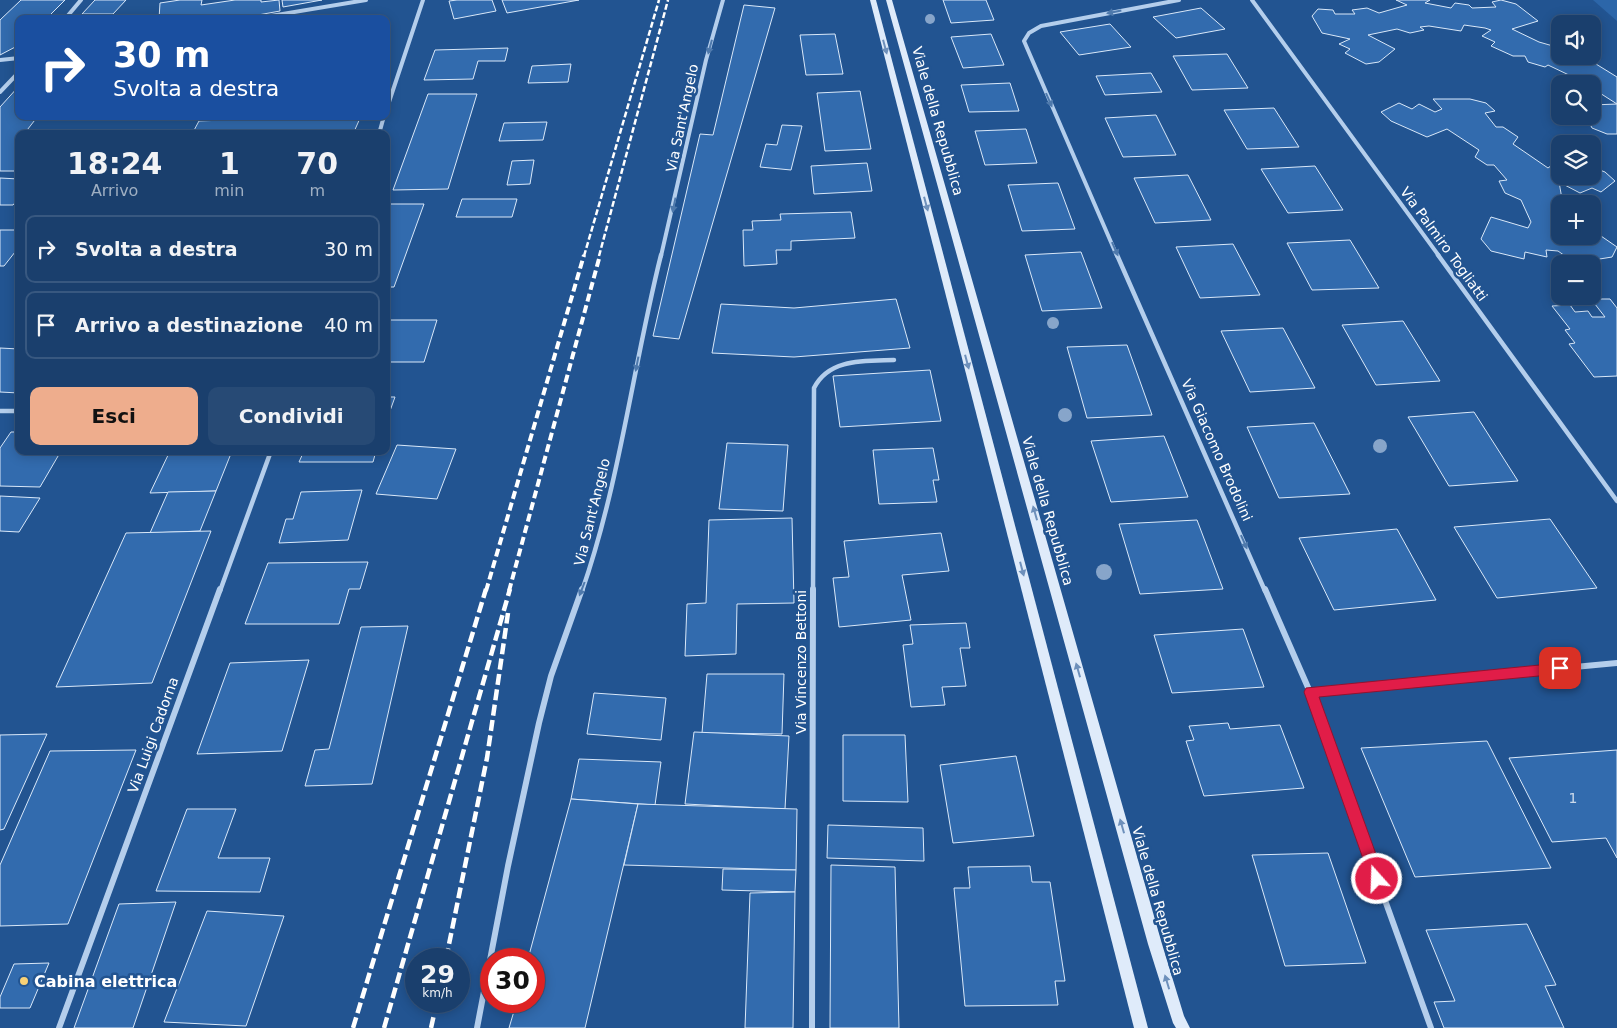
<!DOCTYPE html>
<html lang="it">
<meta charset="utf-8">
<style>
:root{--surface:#1a3f6d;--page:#274a75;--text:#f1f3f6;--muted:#9fafc2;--line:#385880;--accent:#eead8d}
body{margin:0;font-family:"DejaVu Sans",sans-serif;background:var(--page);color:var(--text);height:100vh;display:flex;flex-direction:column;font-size:19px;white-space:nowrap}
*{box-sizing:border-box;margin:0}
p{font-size:16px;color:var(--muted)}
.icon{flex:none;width:28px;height:28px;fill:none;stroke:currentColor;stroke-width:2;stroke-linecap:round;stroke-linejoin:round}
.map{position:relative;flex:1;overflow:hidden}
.sheet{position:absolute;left:15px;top:130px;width:375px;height:325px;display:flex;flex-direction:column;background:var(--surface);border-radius:10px;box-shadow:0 2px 12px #0003,0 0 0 1px var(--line)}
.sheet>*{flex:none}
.banner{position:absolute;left:15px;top:15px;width:375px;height:105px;border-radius:10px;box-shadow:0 2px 12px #0003,0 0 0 1px var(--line);background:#1a4fa0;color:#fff;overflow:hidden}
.fabs{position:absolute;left:1551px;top:15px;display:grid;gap:10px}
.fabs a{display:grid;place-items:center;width:50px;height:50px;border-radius:10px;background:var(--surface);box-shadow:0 2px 12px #0003,0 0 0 1px var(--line);font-size:25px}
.speed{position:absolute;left:405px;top:948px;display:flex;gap:10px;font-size:25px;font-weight:700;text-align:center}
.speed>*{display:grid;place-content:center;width:65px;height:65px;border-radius:50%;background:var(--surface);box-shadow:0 2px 12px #0003,0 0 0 1px var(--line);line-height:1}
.speed small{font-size:12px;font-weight:400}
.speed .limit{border:8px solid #d22;background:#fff;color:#111}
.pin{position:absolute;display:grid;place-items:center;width:42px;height:42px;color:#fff;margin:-21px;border-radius:10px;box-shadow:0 2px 8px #0006}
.me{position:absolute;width:55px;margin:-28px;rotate:340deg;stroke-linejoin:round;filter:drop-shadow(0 0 4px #0008)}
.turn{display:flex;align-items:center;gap:18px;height:105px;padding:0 15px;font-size:22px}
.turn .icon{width:65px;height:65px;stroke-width:2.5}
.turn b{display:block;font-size:35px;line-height:42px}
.eta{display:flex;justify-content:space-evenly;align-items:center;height:85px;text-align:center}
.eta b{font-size:30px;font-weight:600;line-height:35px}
.action{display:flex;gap:10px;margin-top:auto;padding:10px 15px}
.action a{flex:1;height:58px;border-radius:10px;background:var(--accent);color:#111;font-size:20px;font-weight:600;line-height:58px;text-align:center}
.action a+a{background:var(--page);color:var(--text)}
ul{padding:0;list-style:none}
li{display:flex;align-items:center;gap:15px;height:68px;margin:0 10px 8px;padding:0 5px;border:2px solid var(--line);border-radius:10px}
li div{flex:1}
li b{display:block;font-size:19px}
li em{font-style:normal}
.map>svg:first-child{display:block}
.green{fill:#2c66a9}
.building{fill:#326bae;stroke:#d9e8f9}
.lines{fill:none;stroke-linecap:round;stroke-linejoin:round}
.street-far2{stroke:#b4ceec;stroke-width:4}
.street-far1{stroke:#b4ceec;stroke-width:4.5}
.street{stroke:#b4ceec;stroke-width:6}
.secondary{fill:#dfebfa;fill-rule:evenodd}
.rail-far2{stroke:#fff;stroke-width:2.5;stroke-dasharray:6 2.5;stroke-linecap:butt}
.rail-far1{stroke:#fff;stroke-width:4;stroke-dasharray:8 4;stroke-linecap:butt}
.rail{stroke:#fff;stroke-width:4.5;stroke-dasharray:11 4.5;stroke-linecap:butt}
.tree{fill:#87a5ca}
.oneway{fill:#4e79ac}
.oneway2{fill:#6e90bb}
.route{fill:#e11d48;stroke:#92132f}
.poi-dot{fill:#f8d176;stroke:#225491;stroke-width:2}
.labels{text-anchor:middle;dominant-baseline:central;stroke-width:5;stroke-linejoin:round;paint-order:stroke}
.street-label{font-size:14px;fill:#fff;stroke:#225491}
.near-number-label{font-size:14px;fill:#ccdaeb}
.near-poi-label{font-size:16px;font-weight:bold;fill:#fff;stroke:#225491;text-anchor:start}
</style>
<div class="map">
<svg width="1617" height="1028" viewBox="0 0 1617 1028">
<rect width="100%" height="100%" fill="#225491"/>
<path class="green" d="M1593,0H1617V21Z"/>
<g class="building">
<path d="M21,0H65L46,19H19V45L0,55V20Z"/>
<path d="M95,0H126L113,14H82Z"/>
<path d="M180,0H202L201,5L235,0H261V2L279,0L280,11L236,19H159L160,3Z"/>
<path d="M282,0H322L283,7Z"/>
<path d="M457,0H492L496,11L454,19L449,1Z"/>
<path d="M502,0H579L507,13Z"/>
<path d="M943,0H986L994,20L951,23Z"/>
<path d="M1396,0H1430L1425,3L1451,8L1455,3L1469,5L1472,8L1496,7L1492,2L1501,0L1516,4L1538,21L1512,29L1539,42L1560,48V56H1583L1617,77V104L1592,88V84H1576L1567,79L1571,76L1548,65L1545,67L1528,62L1525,56H1513L1491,46L1495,42L1482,36L1491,30L1485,28L1464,25L1461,31L1429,26L1420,27L1424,30L1410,33L1397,29L1368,35L1395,49L1379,62L1366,64L1345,53L1350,49L1339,44L1350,39L1322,33L1312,16L1318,9L1333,10L1335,14H1355L1352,10L1367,8L1379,13L1407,5Z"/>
<path d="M744,5L775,8L679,339L653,336L700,134L713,135Z"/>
<path d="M1201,8L1225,29L1176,38L1153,17Z"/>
<path d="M1110,24L1131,47L1079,55L1060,32Z"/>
<path d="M835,34L843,74L806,75L800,35Z"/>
<path d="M991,34L1004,65L963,68L951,37Z"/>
<path d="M508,48L505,61H478L473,79L424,80L435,50Z"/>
<path d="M1227,54L1248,88L1192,90L1173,56Z"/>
<path d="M571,64L568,82L528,83L532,66Z"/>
<path d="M1151,73L1162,92L1105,95L1096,76Z"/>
<path d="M1010,83L1019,111L969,112L961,85Z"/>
<path d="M19,86V116H38L24,134H19V171H0V107Z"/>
<path d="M860,91L871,149L825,151L817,93Z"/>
<path d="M428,94H477L448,189L393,190Z"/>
<path d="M1433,99H1470L1486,103L1495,111L1485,113L1496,127H1503L1518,137L1513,144L1548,168L1560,159V176H1592V167L1605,172L1615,181L1601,192L1592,188L1580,193L1559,182L1562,199L1574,204H1560V236H1601L1617,247L1612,257L1575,263L1558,251L1546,250L1547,257L1525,252L1524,259L1491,251L1481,239L1491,217L1528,228L1531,222L1521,200L1505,193L1499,181L1507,180L1494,165H1487L1475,157L1479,150L1447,129L1427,137L1391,121L1381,112L1399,103L1412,109L1419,104L1435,112L1442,109Z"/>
<path d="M1617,104V134H1607L1592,128L1586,116H1592V105Z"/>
<path d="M1274,108L1299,147L1247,149L1224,110Z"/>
<path d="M1156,115L1176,155L1123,157L1105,118Z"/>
<path d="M324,116H361L353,134H192L199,121Z"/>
<path d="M547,122L543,140L499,141L504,123Z"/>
<path d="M782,125L802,126L791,170L760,167L766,144L777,145Z"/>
<path d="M1026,129L1037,163L985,165L975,131Z"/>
<path d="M534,160L530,184L507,185L512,161Z"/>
<path d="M867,163L872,191L814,194L811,166Z"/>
<path d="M1315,166L1343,210L1288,213L1261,169Z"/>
<path d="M1188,175L1211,220L1155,223L1134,178Z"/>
<path d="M0,178L19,179V198L13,205H0Z"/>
<path d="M1058,183L1075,229L1022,231L1008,185Z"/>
<path d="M462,199H517L512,217H456Z"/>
<path d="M386,204H424L394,287H386Z"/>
<path d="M851,212L855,238L791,241V250H776L777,264L744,266L743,230H753L752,221L781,220L780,214Z"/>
<path d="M0,230H19V247L4,266H0Z"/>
<path d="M1350,240L1379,288L1312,290L1287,243Z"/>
<path d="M1233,244L1260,295L1200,298L1176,247Z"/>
<path d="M1081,252L1102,308L1042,311L1025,255Z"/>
<path d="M896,299L910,348L794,357L712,353L721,304L794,308Z"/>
<path d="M1591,299H1610L1617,308V376L1594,377L1569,344L1575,343L1565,330L1570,329L1552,306L1570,305L1575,312L1588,311L1592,317H1605Z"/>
<path d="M386,320H437L424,362H386Z"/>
<path d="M1403,321L1440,381L1376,385L1342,325Z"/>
<path d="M1283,328L1315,388L1250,392L1221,331Z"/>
<path d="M1127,345L1152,415L1087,418L1067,347Z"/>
<path d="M0,348L19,349V393L0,392Z"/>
<path d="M930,370L941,421L840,427L833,376Z"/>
<path d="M386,397H395L386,422Z"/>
<path d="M1474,412L1518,481L1449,486L1408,417Z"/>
<path d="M1314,423L1350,494L1279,498L1247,427Z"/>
<path d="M11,432H19V451H61L40,487L0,486V448Z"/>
<path d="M1164,436L1188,497L1111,502L1091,441Z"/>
<path d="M727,443L788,445L783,511L719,509Z"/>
<path d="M397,445L456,449L437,499L376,494Z"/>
<path d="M933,448L939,480H933L937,502L879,504L873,450Z"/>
<path d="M170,451H232L216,491L150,493Z"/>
<path d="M304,451H376L373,462H299Z"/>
<path d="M362,490L348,540L279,543L286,519H293L301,492Z"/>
<path d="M216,491L200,531L150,533L168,492Z"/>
<path d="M0,496L40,498L19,532L0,531Z"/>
<path d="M792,518L794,603L737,604L736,654L685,656L687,604L706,603L709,520Z"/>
<path d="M1550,519L1597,588L1497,598L1454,527Z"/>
<path d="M1197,520L1223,589L1140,594L1119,524Z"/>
<path d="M1397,529L1436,600L1334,610L1299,538Z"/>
<path d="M211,531L152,683L56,687L126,533Z"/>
<path d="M941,533L949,571L902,575L911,620L839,627L833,578L849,577L844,541Z"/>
<path d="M368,562L360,589H349L339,624H245L268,563Z"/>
<path d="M966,623L970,648H960L966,686L942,687L945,705L911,707L903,645L913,644L910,625Z"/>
<path d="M408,626L372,784L305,786L315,750L329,749L361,627Z"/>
<path d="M1243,629L1264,687L1172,693L1154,635Z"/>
<path d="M309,660L282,751L197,754L230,663Z"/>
<path d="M707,674H784L782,734L702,733Z"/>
<path d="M594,693L666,698L661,740L587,734Z"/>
<path d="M1228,723L1230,729L1280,725L1304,788L1204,796L1186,741L1194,740L1189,726Z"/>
<path d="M694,732L789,736L785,809L685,804Z"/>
<path d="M47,734L4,829L0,830V735Z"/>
<path d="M843,735H905L908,802L843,801Z"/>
<path d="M1487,741L1551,868L1415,877L1361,748Z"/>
<path d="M136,750L68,924L0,926V865L50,751Z"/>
<path d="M1617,750V858L1606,838L1552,842L1509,758Z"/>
<path d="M1016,756L1034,836L953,843L940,765Z"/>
<path d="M579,759L661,762L655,805L571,799Z"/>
<path d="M571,799L638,804L585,1028H509L517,1001H534V959H528Z"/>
<path d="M638,804L797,809L796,870L624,865Z"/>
<path d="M187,809H236L218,858H270L260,892L156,891Z"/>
<path d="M828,825L923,828L924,861L827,858Z"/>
<path d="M1328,853L1366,963L1285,966L1252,855Z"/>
<path d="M831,865L895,867L899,1028H830Z"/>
<path d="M1030,866L1032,882H1050L1065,981H1055L1058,1005L965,1006L954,888H970L968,867Z"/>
<path d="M723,869L796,870L795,892L722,890Z"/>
<path d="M795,892L793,1028H745L750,893Z"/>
<path d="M176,902L133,1028H74L119,904Z"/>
<path d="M207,911L284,916L246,1026L164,1022Z"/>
<path d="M1527,924L1556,985L1545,986L1564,1028H1444L1434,1002L1455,1001L1426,930Z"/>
<path d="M49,963L30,1008H0V997L14,964Z"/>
</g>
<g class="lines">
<g class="street-far2">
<path d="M1252,0L1439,256"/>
<path d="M65,19L81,0"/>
<path d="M253,19L366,0"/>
<path d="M0,60L19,58"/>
<path d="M0,92L19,72"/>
<path d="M386,111L423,0"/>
<path d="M379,134L384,116"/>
<path d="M661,256L706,60L723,0"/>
<path d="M1117,256L1024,41L1029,33L1041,26L1179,0"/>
</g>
<g class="street-far1">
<path d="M1117,255L1265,591"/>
<path d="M1438,255L1617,501"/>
<path d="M0,411H19"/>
<path d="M220,591L271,451"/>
<path d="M582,591C620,482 633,366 661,255"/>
<path d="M813,591L814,388C829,358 865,361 894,360"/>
</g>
<g class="street">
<path d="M1265,589L1310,692L1431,1028"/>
<path d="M1310,692L1617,663"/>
<path d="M59,1028L220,589"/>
<path d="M477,1028L508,866L539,723L551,676L582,589"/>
<path d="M812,1028L813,589"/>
</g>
<g class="secondary">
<path d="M870,0H876L1148,1028H1134Z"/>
<path d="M886,0H892L1162,944L1184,1016L1190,1028H1176L1173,1023L1148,944Z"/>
</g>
<g class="rail-far2">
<path d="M584,256L659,0"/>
<path d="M599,256L668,0"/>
</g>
<g class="rail-far1">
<path d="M486,591L584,255"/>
<path d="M509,591L600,255"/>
</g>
<g class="rail">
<path d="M446,959L487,758L508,613"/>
<path d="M353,1028L486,589"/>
<path d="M384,1028L510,589"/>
<path d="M431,1028L437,1001"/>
</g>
</g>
<g class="tree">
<circle cx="930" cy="19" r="5"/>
<circle cx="1053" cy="323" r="6"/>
<circle cx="1065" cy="415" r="7"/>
<circle cx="1380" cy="446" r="7"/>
<circle cx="1104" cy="572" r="8"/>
</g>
<defs><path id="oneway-solid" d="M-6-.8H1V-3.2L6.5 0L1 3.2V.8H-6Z" transform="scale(1.25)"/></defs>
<g class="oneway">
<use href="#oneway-solid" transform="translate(1114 12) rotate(169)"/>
<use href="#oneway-solid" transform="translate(710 47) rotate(105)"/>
<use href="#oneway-solid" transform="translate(1049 100) rotate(66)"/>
<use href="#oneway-solid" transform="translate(674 205) rotate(102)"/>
<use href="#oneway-solid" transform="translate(1115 249) rotate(66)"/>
<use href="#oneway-solid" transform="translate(637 364) rotate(101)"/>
<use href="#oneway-solid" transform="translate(1244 542) rotate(66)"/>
<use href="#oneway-solid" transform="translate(582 589) rotate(111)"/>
</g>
<g class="oneway2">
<use href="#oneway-solid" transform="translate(885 47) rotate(75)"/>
<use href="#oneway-solid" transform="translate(926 204) rotate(75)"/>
<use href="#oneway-solid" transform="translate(967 362) rotate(75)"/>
<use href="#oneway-solid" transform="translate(1035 513) rotate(-106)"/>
<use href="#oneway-solid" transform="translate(1022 569) rotate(75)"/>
<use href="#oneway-solid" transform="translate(1078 670) rotate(-106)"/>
<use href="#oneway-solid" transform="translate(1122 826) rotate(-106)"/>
<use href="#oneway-solid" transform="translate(1167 982) rotate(-107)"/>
</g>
<path class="route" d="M1560,663L1564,664L1566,668L1564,673L1560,674L1319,697L1385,879L1382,884L1377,886L1372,884L1304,692L1306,688Z"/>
<circle class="poi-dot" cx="24" cy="981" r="5"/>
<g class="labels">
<g class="street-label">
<text transform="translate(682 118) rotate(-78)">Via Sant'Angelo</text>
<text transform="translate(938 121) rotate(74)">Viale della Repubblica</text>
<text transform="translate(1444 244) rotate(54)">Via Palmiro Togliatti</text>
<text transform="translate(1217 450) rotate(66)">Via Giacomo Brodolini</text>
<text transform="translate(1048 511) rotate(74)">Viale della Repubblica</text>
<text transform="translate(592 512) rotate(-76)">Via Sant'Angelo</text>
<text transform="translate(801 662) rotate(-90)">Via Vincenzo Bettoni</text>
<text transform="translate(153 735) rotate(-70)">Via Luigi Cadorna</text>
<text transform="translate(1158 901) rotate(74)">Viale della Repubblica</text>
</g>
<g class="near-number-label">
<text x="1573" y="798">1</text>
</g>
<g class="near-poi-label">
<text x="34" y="981">Cabina elettrica</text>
</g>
</g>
</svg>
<div class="fabs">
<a><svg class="icon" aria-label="sound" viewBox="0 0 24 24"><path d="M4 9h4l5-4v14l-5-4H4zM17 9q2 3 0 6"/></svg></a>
<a><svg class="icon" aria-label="search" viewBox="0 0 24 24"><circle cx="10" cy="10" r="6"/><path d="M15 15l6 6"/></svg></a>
<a><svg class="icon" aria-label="layers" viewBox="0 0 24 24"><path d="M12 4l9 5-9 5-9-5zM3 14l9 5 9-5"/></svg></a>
<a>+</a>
<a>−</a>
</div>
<div class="speed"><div>29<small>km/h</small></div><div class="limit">30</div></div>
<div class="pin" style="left:1560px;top:668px;background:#d93025"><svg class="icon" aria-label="arrive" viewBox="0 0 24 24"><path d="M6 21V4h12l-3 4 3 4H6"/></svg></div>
<svg class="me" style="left:1377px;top:879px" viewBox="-20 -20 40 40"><circle r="17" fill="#e11d48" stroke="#fff" stroke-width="3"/><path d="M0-11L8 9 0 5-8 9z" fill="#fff"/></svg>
<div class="banner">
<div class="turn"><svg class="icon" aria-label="right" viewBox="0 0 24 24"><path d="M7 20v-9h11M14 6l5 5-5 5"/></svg><div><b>30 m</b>Svolta a destra</div></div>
</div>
<section class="sheet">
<div class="eta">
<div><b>18:24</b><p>Arrivo</p></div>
<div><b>1</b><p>min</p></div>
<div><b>70</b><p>m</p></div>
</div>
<ul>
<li><svg class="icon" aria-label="right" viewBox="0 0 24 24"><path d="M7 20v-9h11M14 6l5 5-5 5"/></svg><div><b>Svolta a destra</b></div><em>30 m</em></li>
<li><svg class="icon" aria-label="arrive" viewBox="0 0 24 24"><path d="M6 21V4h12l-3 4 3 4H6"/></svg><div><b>Arrivo a destinazione</b></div><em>40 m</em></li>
</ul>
<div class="action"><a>Esci</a><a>Condividi</a></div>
</section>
</div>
